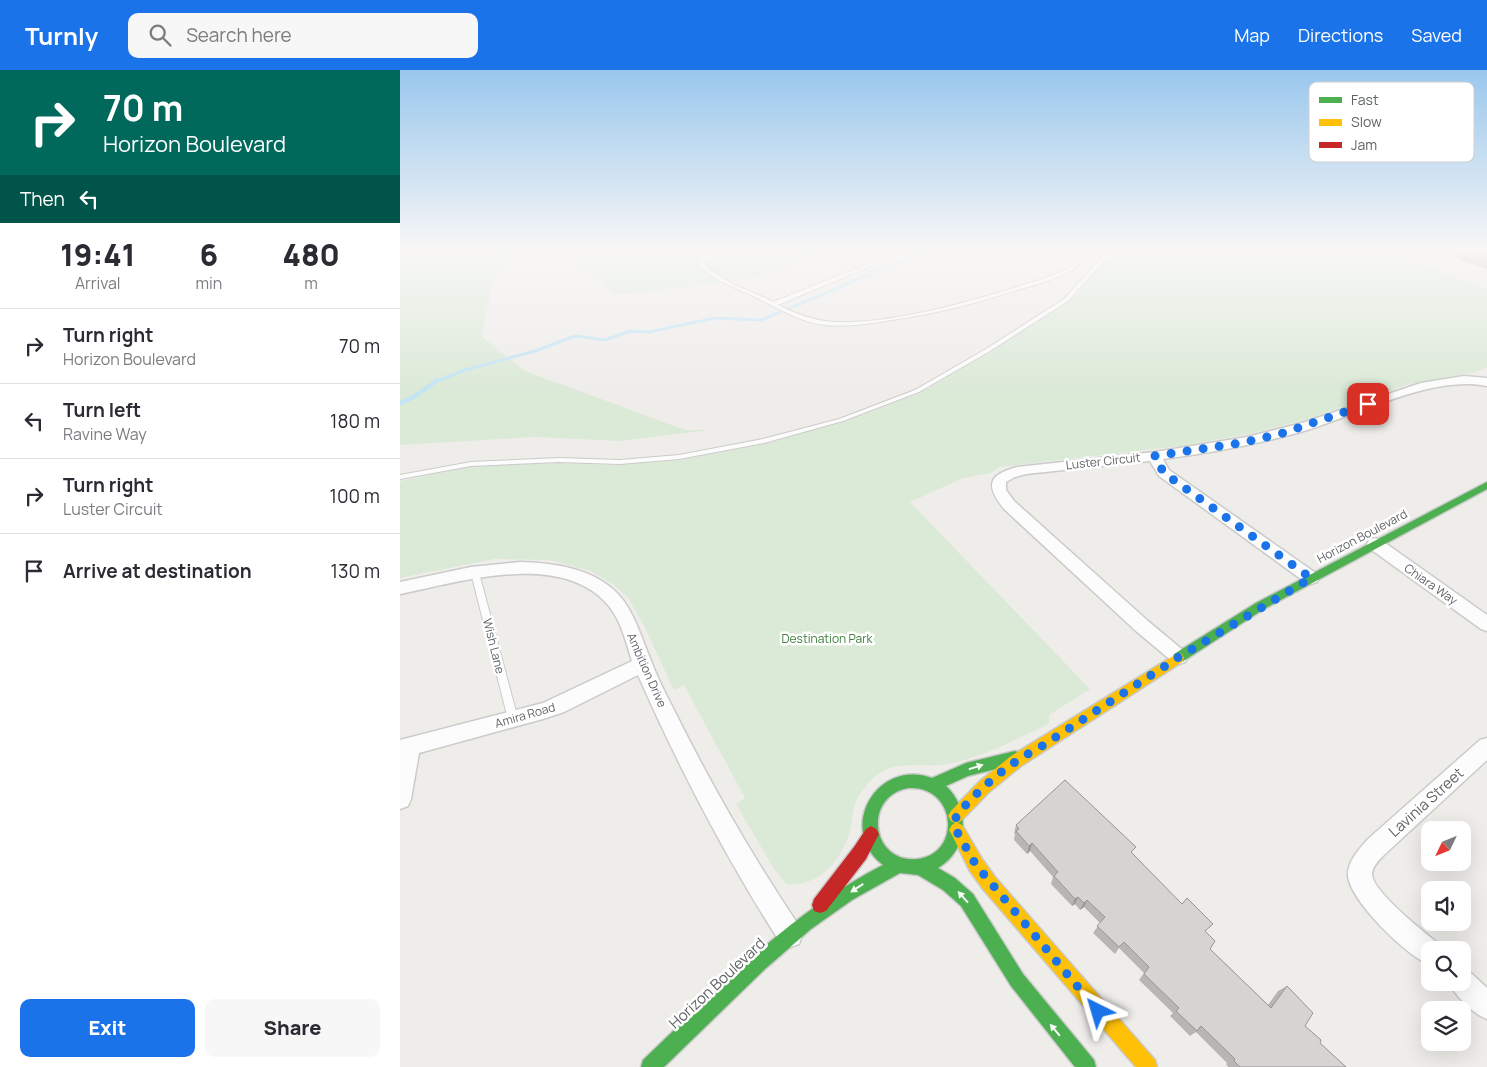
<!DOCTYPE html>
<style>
:root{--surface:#fff;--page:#f7f7f7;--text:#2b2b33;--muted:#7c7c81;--line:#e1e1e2;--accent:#1a73e8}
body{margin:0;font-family:Manrope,sans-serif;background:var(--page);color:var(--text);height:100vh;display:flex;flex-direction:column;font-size:19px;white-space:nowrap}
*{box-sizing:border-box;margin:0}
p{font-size:16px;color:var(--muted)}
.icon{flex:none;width:28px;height:28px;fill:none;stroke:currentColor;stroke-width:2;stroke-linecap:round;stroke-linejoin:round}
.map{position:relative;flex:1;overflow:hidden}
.drawer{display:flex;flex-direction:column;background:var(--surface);width:400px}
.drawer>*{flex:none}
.hud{background:#00695c;color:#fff;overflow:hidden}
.needle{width:32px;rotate:227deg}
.controls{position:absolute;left:1021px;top:751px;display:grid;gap:10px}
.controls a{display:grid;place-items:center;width:50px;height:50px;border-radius:10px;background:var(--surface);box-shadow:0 5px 20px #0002;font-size:25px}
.pin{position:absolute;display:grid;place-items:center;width:42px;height:42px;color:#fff;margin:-21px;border-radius:10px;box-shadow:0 2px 8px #0006}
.me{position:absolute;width:55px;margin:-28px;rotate:320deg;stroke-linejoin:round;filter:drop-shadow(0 0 4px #0008)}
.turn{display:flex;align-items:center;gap:18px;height:105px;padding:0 20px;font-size:22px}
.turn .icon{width:65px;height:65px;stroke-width:2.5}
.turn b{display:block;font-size:35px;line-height:42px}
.then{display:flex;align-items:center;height:48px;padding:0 20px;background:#0003;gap:10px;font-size:19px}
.eta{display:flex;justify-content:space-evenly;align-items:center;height:85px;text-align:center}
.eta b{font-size:30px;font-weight:800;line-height:35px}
.primary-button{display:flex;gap:10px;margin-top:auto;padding:10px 20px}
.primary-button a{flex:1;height:58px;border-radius:10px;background:var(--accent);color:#fff;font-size:20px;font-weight:800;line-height:58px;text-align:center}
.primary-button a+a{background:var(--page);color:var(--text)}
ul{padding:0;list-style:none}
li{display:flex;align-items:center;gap:15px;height:75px;padding:0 20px;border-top:1px solid var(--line)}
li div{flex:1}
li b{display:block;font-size:19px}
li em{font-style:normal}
header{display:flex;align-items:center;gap:30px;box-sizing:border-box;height:70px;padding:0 25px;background:var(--accent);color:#fff}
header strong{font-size:24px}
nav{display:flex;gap:28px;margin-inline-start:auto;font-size:18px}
.search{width:350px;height:45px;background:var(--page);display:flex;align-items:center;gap:12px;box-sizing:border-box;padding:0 18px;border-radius:10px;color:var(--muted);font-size:19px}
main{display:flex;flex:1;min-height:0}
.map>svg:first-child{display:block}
.green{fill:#dbe9d7}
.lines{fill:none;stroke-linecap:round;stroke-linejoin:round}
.stream-far1{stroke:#c4e4f4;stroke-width:3}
.stream{stroke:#c4e4f4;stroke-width:4.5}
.lane-casing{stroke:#cbcbca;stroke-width:2}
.street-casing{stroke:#cbcbca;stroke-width:3}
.fast-casing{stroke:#c9cac9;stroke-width:3}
.slow-casing{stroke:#c9cac9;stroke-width:3}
.jam-casing{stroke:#c9cac9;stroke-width:3}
.lane{fill:#fdfcfc;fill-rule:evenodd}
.street{fill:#fdfcfc;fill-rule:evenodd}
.fast{fill:#4caf50;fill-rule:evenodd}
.slow{fill:#ffc107;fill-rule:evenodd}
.jam{fill:#c62828;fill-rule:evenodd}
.wall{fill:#b8b6b5}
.shaded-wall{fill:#969494}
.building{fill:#d6d4d3;stroke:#969494}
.oneway{fill:#f6fbf6}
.route{stroke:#1a73e8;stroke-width:9;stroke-dasharray:0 16.2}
.labels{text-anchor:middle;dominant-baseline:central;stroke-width:5;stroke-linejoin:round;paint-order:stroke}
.street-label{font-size:12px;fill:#606467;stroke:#fff}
.park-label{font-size:12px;fill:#40813d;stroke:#fff}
.near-street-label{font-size:15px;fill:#606467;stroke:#fff}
.key{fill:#fff;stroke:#cfd0d1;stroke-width:1}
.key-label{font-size:14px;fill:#606467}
</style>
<header>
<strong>Turnly</strong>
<div class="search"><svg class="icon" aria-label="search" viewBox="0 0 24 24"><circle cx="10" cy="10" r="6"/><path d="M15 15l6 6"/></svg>Search here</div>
<nav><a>Map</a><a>Directions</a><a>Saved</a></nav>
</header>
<main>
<section class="drawer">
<div class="hud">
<div class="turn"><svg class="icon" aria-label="right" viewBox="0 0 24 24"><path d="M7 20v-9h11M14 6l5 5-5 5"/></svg><div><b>70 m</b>Horizon Boulevard</div></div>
<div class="then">Then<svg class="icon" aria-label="left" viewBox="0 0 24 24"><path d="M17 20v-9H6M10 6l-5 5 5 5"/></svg></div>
</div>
<div class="eta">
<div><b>19:41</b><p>Arrival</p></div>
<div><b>6</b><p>min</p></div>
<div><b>480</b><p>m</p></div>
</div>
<ul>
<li><svg class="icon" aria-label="right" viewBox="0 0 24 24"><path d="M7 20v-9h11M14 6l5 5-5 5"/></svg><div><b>Turn right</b><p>Horizon Boulevard</p></div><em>70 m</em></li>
<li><svg class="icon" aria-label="left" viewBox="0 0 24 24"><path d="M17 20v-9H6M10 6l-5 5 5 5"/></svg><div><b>Turn left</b><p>Ravine Way</p></div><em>180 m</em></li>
<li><svg class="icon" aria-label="right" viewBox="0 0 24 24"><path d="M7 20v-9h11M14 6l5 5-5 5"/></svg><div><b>Turn right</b><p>Luster Circuit</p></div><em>100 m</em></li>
<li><svg class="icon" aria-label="arrive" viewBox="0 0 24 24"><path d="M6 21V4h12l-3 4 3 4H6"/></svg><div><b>Arrive at destination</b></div><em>130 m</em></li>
</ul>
<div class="primary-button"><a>Exit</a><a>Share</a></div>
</section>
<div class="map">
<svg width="1087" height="997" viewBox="0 0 1087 997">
<rect width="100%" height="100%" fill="#efedea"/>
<g class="green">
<path d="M0,181H113L93,213L81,266L125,301L285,360H308L220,371L134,367L0,375Z"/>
<path d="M182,181H427L348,209L216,225L182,199Z"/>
<path d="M714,181H985L1087,219V297L1076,302L1006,315L908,349L854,363L781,376L599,397L591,403L563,408L510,432L690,619L649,645V654C615,669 579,690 541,695C521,697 497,691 478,704C469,711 458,724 455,734C452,743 452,752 450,761C441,792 419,817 386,814L374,799L336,734L345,728L284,615L274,620L244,556L228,528L214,515L191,501L149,490L94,489L0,508V411L73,396L159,393L216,395L280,390L364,374L447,351L518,324L592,281L675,227Z"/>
</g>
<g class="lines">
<g class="stream-far1">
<path d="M388,239L525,181"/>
<path d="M35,312L65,300L135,281L175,266L205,270L230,261L249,262L315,248L361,250L380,242"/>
</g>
<path class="stream" d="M0,333L12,328L38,310"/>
<defs>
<g id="lane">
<path d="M306,181H311L303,192C318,212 351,220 373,232L500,181H507L378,235C396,244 414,251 435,252C491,254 561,234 614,218C631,212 650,208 665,200C673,196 679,189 683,181H688C683,190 677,198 667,203C651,211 631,216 614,221C574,234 534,244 492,250C470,254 447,257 425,255C399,252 378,238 355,227C335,217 312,211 297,192Z"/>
<path d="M708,181H713L668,231L590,281L519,322L443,351L364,373L279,389L220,394L159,392L71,396L0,409V405L71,392L159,388L220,390L279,385L363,369L439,349L515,320L586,279L664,229Z"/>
<path d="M75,500L79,503L118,649L117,652L113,654L109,652L108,649L71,503Z"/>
</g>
<g id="street">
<path d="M1064,306L1087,308V316C1031,304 952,348 897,363C853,375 808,383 763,389L769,400L917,504L919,508L917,512L911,514L905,512L759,406L750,391L626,404L615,407L606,412V420L614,431L748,551L785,582L788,587L785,592L779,594L773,592L736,561L604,439C585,415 588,405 617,397L755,382L847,367L902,353L1021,313Z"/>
<path d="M975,468L981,470L1087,545V561L1081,559L969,478L967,474L969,470Z"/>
<path d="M120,492C154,493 193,498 218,524C234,541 241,567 250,588C256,605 264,621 272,636C310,713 352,786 399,856L402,865L399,874L390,877L381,874C326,788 279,698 238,605L164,642L143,649L19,683L11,729L8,736L0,739V670L143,633L232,591C226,572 221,550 208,535C161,480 60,512 0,524V512L71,497Z"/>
<path d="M1087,668V690L984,785C979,790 972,797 972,804C972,821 1025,863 1039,874L1041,880H1030V895C1007,886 951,832 948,806C947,792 960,778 968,769L1080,670Z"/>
<path d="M1062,899L1071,903L1087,918V949C1072,943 1056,927 1049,912H1062Z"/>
</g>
<g id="fast">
<path d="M1087,412V419L864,539L782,592L778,593L774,592L772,588L774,584L856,533Z"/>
<path d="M615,681L620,683L622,688L620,693L568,706L546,716C571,739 568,781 538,798L555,808L573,824L623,904L694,990L696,997H675L611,916L561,836L543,820L518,805L500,803L452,830L411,859L365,899L264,997H241L243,990C318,919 389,843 483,795C436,759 477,688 532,708L566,693ZM509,718C557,716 562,784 517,789C470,793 463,725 509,718Z"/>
</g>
<path id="slow" d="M778,583L782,584L784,588L782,592L621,696L589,722L561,751L558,753L562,755L582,789L595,807L755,990L757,997H736L583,819L570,801L552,765L549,760L552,755L555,753L551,751L548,746L551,741L579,712L611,686Z"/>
<path id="jam" d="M471,756L476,759L479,764L466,789L426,841L420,843L414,841L412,835L414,829L454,777L466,759Z"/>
</defs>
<use href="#lane" class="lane-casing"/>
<use href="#street" class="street-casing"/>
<use href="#fast" class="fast-casing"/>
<use href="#slow" class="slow-casing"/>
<use href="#jam" class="jam-casing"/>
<use href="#lane" class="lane"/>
<use href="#street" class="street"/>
<use href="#fast" class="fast"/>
<use href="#slow" class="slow"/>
<use href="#jam" class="jam"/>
</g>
<g class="wall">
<path d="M1047,181H1087V199L1061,191Z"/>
<path d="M616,755L732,784L805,861L810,879L868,935L878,921L887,916L905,956L920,973L946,997H828L826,994L827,993L796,962L790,966L770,946L773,943L739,910L744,903L719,878L715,884L693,863L700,853L684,837L680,840L675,834L672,836L651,814L653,807L630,781L627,784L614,770L615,764L614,763Z"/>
</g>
<g class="shaded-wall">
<path d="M632,773L630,781L627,784L629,776Z"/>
<path d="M678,827L675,834L672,836L675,829Z"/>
<path d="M687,830L684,837L680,840L684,833Z"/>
</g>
<path class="building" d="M665,710L736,777L731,782L782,834L787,828L813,854L805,861L815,871L810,879L871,938L887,916L913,943L905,956L921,970L920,973L946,997H840L834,991L835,989L801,956L797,961L776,941L779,938L744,904L749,897L724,872L719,877L697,856L705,847L687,830L684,833L678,827L675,829L654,806L658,802L632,773L629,776L616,761L619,759L616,755Z"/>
<defs><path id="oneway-solid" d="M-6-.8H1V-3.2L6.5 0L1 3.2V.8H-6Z" transform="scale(1.25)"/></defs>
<g class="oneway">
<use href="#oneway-solid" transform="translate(576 697) rotate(-17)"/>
<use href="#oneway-solid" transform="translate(457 818) rotate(147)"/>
<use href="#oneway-solid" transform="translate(563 827) rotate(-132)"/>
<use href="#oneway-solid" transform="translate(655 960) rotate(-130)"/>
</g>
<linearGradient id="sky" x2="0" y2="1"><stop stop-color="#99c7ed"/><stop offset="0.56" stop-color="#f8f7f6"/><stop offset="1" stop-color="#f8f7f6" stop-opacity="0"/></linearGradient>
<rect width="1087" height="321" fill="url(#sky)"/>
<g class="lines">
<path class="route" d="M698,941L576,795L556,760V746C579,719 607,694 639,678L779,587L911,508L764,403L754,386L841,373L880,364L968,334"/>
</g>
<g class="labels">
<g class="street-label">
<text transform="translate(703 391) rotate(-6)">Luster Circuit</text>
<text transform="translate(962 466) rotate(-28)">Horizon Boulevard</text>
<text transform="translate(1031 514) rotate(35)">Chiara Way</text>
<text transform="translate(94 576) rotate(76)">Wish Lane</text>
<text transform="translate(247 600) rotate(66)">Ambition Drive</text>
<text transform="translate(125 645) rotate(-16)">Amira Road</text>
</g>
<g class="park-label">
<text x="427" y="568">Destination Park</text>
</g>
<g class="near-street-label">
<text transform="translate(1026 732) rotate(-42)">Lavinia Street</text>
<text transform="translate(317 913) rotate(-43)">Horizon Boulevard</text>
</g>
</g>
<rect x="909" y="12" width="165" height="80" rx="8" class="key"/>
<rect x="919" y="27" width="23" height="6" fill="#4caf50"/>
<rect x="919" y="49" width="23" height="7" fill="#ffc107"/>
<rect x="919" y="72" width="23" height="6" fill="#c62828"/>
<g class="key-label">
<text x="951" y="35">Fast</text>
<text x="951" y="57">Slow</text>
<text x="951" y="80">Jam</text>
</g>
</svg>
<div class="controls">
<a><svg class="needle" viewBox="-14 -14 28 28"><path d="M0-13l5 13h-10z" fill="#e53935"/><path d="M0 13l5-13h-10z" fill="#7c7c81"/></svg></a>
<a><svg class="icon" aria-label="sound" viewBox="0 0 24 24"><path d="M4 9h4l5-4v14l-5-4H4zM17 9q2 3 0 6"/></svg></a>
<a><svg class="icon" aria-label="search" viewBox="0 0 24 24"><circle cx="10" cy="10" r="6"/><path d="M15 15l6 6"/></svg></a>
<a><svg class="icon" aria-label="layers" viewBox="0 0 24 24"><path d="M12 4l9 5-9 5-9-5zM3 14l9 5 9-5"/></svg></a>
</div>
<div class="pin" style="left:968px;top:334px;background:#d93025"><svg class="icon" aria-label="arrive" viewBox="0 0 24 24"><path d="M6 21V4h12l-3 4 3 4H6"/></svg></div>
<svg class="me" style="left:698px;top:941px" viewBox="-20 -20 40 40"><path d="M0-17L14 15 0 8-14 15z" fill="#1a73e8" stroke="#fff" stroke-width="4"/></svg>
</div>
</main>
